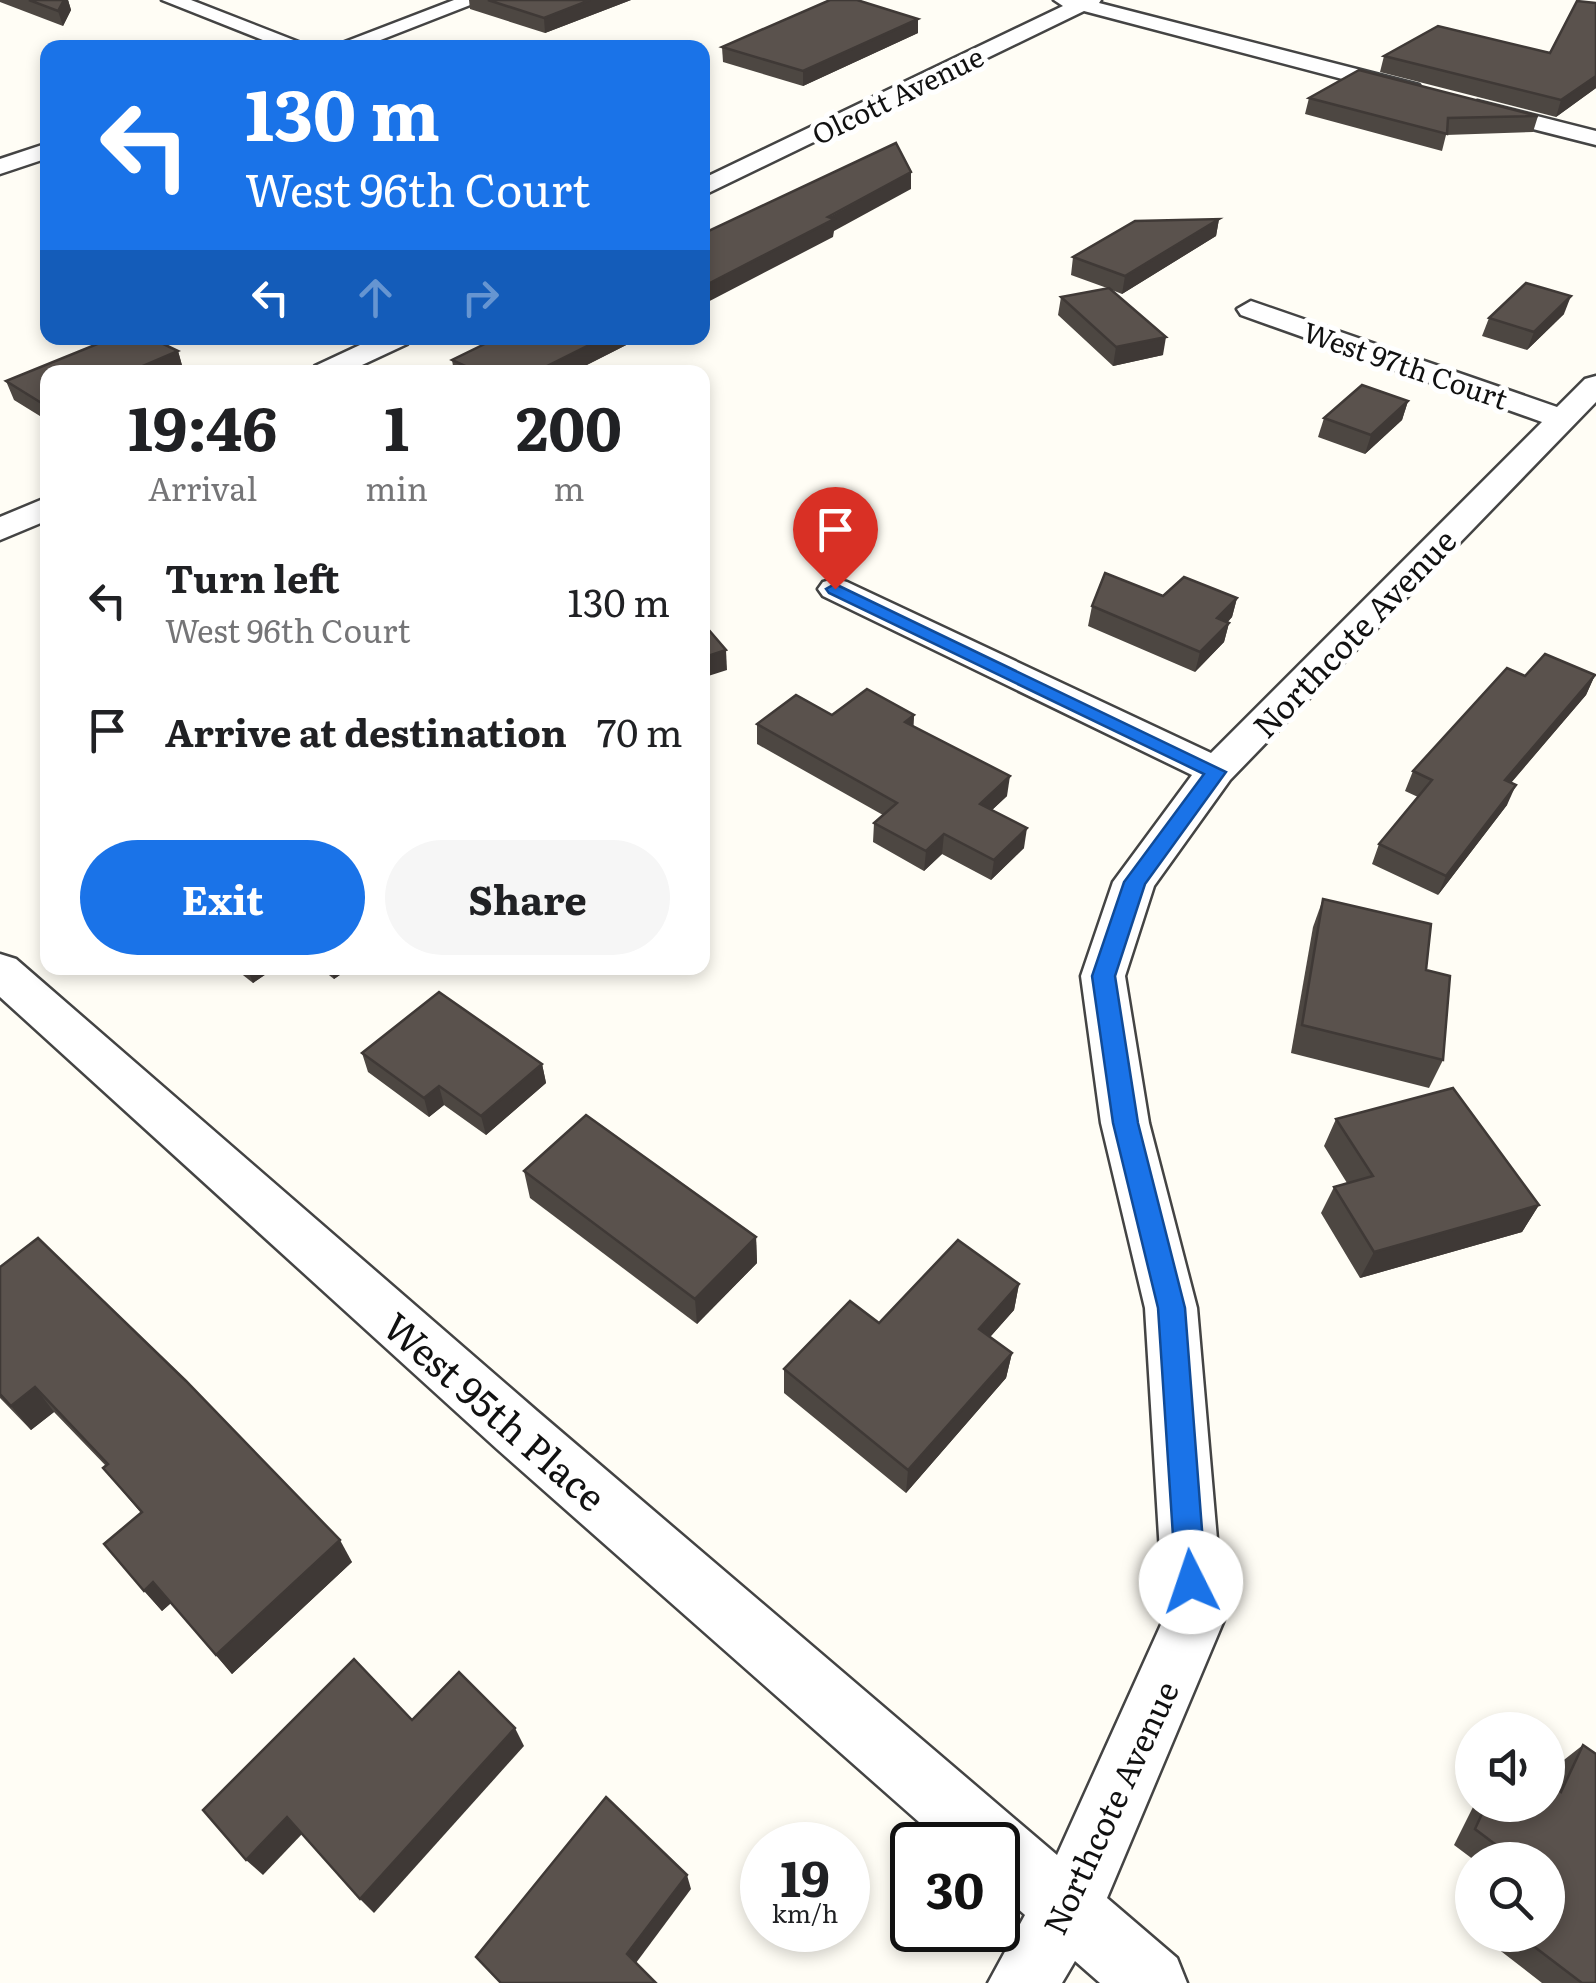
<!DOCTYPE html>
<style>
:root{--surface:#fff;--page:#f6f6f6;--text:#202124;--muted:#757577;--accent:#1a73e8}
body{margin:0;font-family:Literata,serif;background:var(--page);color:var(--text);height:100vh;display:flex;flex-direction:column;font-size:38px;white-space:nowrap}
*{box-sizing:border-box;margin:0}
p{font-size:32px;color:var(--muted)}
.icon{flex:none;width:55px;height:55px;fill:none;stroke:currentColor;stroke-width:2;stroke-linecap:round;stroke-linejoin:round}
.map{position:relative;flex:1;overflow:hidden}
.details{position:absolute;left:40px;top:365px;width:670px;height:610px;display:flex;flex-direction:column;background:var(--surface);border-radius:20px;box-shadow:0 5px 15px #0003}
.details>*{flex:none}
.hud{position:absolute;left:40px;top:40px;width:670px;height:305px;border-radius:20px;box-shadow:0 5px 15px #0003;background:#1a73e8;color:#fff;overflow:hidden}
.fabs{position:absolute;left:1455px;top:1712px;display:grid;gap:20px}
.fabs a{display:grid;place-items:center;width:110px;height:110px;border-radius:50%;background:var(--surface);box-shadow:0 5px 15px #0003;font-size:50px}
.speed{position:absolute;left:740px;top:1822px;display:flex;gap:20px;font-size:50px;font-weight:700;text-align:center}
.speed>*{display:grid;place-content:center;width:130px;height:130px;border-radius:50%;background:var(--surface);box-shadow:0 5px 15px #0003;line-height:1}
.speed small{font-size:25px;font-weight:400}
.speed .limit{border:5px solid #111;border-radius:15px;background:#fff;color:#111}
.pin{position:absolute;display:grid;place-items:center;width:85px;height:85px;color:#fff;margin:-102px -42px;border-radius:50% 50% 50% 0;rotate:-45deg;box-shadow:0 0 10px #0007}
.pin .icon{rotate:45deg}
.me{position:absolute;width:110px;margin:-55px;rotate:356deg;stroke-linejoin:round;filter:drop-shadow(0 0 8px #0008)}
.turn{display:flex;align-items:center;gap:35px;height:210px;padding:0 40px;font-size:45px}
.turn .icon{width:130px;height:130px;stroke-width:2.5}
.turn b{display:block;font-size:70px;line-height:85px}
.lanes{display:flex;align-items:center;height:95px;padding:0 40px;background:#0003;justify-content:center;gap:50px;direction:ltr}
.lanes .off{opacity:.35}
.eta{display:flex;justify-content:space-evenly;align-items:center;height:170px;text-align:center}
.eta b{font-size:60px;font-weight:700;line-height:70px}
.action{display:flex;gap:20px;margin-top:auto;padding:20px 40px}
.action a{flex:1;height:115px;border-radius:60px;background:var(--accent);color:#fff;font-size:40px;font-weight:700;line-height:115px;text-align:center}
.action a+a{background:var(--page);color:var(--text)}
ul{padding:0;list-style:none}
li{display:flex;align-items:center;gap:30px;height:130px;padding:0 40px}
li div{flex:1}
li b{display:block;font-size:38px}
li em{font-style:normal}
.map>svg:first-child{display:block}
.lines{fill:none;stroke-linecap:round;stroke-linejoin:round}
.minor-casing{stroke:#444;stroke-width:5}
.minor{fill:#fff;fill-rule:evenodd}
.wall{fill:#4d4742}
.shaded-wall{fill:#3f3936}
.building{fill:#5a524d;stroke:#3f3936;stroke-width:2.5}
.route{fill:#1a73e8;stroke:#114b97;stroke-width:2.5}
.labels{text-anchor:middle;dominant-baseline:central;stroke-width:10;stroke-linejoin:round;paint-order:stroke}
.far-street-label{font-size:28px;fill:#111;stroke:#fff}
.street-label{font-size:32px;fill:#111;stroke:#fff}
.near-street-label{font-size:38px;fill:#111;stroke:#fff}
</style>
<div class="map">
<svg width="1596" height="1983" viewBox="0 0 1596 1983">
<rect width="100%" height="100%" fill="#fffdf5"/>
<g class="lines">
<defs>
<g id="minor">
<path d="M162,0H191L314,48H283Z"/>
<path d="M454,0H483L360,48H329Z"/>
<path d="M1054,0H1101L1099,3L1419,85L1422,90L1411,97L1084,11L702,196V179L1063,6Z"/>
<path d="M1477,101L1596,131V145L1469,113L1466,108Z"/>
<path d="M48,143V158L0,174V159Z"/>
<path d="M1251,301L1557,407L1585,379L1596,376V402L1230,780L1154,886L1125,976L1149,1123L1197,1308L1224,1620L1107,1898L1177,1958L1187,1983H1100L1075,1961L1062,1983H988L1025,1915L998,1891V1845H945L497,1449L0,997V954L16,959L537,1411L1057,1855L1164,1618L1145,1308L1101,1123L1081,976L1113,882L1192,775L823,596L818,589L823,582L835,579L847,582L1211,753L1542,422L1241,315L1237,309Z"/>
<path d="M375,338H411L407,344L347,372H310L315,366Z"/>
<path d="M48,497V520L0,540V517Z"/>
</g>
</defs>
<use href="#minor" class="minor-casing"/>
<use href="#minor" class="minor"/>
</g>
<g class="wall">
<path d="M0,0H68L71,10L63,26L0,2Z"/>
<path d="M469,0H631L545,33L470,9Z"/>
<path d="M1596,3V88L1556,117L1380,72L1384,56L1550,53Z"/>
<path d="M918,19V33L803,86L723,62L722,47Z"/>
<path d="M1309,98L1538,116L1533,132L1446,135L1442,151L1305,114Z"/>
<path d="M1219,219L1216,236L1122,294L1112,290L1163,355L1113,366L1058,315L1061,297L1107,288L1071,275L1073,257Z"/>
<path d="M1564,314L1527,350L1482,336L1489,318Z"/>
<path d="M112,338H151L178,351L183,369L176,372H48V421L14,400L6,381Z"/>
<path d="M640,338L573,372H454L452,360Z"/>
<path d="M1408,401L1402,420L1365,454L1318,437L1324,418Z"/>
<path d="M1163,596L1237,598L1232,617L1228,622L1229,623L1224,642L1195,672L1088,626L1092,606Z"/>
<path d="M1595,675L1586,695L1511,783L1507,805L1438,895L1372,864L1379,844L1418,797L1405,791L1413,771L1525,676Z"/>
<path d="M832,715H914L913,727L1007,796L992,810L1024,848L991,880L942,854L924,871L873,842L874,823L883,815L757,744V724Z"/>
<path d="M1323,899L1426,970L1443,1060L1429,1088L1291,1053L1313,927Z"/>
<path d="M234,968H275L253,983Z"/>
<path d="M320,968H350L334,979Z"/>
<path d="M362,1053L542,1064L546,1083L486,1135L444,1105L429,1117L368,1072Z"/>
<path d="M1336,1119L1539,1205L1522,1232L1360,1278L1321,1213L1334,1187L1347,1183L1324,1146Z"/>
<path d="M524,1171L756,1237L757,1263L697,1324L530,1198Z"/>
<path d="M0,1267L352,1562L232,1674L171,1603L162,1611L104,1544L141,1513L103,1468L106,1466L54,1412L31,1430L0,1398Z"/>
<path d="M1019,1284L1014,1310L990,1337L1012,1353L1006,1378L906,1493L784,1393V1369L879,1323Z"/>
<path d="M1583,1745L1596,1983H1542L1480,1935H1548V1860H1474L1454,1845L1474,1805H1548L1550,1784L1560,1763Z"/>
</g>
<g class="shaded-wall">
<path d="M64,0H68L71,10L63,26L58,11Z"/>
<path d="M590,0H631L545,33L544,18Z"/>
<path d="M918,19V33L803,86V71Z"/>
<path d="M1596,76V88L1556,117L1561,100Z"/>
<path d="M911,172V189L834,231L833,237L702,305V287Z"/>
<path d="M1219,219L1216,236L1122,294L1125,276Z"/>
<path d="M1571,296L1564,314L1527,350L1534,332Z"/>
<path d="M1166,337L1163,355L1113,366L1116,347Z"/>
<path d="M603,338H640L573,372H535Z"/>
<path d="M178,351L183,369L176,372H129Z"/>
<path d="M1408,401L1402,420L1365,454L1371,435Z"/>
<path d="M1237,598L1232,617L1212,637L1217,618Z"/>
<path d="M1229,623L1224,642L1195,672L1200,652Z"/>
<path d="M726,650L727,670L702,678V658Z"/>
<path d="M1595,675L1586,695L1496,800L1505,780Z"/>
<path d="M914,715L913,735L905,722Z"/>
<path d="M1010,776L1007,796L978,823L980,804Z"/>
<path d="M1516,785L1507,805L1438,895L1446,876Z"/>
<path d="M1027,828L1024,848L991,880L994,860Z"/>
<path d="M944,834L942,854L924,871L926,851Z"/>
<path d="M247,968H275L253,983Z"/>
<path d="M331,968H350L334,979Z"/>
<path d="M542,1064L546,1083L486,1135L481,1116Z"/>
<path d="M439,1086L444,1105L429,1117L424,1098Z"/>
<path d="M1539,1205L1522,1232L1360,1278L1374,1252Z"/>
<path d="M756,1237L757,1263L697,1324L695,1299Z"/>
<path d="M1019,1284L1014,1310L975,1354L979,1329Z"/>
<path d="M1012,1353L1006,1378L906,1493L908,1470Z"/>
<path d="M35,1387L54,1412L31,1430L11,1406Z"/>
<path d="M340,1540L352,1562L232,1674L216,1655Z"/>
<path d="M153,1582L171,1603L162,1611L144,1591Z"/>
<path d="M515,1728L524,1746L374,1913L360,1899Z"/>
<path d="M287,1817L303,1833L263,1875L246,1860Z"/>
<path d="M687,1875L691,1889L633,1967L627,1954Z"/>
</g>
<g class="building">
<path d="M29,0H64L58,11Z"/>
<path d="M488,0H590L544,18Z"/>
<path d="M830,0H857L918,19L803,71L722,47Z"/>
<path d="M1577,1L1596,3V76L1561,100L1384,56L1438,26L1550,53Z"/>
<path d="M1359,70L1538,116L1448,118L1447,134L1309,98Z"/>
<path d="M896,143L911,172L828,217L834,219L702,287V234Z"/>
<path d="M1219,219L1125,276L1073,257L1135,221Z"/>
<path d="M1526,283L1571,296L1534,332L1489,318Z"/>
<path d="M1109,288L1166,337L1116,347L1061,297Z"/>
<path d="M112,338H151L178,351L129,372H48V407L6,381Z"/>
<path d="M497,338H603L535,372H478L452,360Z"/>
<path d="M1362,385L1408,401L1371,435L1324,418Z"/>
<path d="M1105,573L1163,596L1184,577L1237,598L1217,618L1229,623L1200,652L1092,606Z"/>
<path d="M702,622L726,650L702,658Z"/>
<path d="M1545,654L1595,675L1505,780L1516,785L1446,876L1379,844L1432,780L1413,771L1507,668L1525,676Z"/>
<path d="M867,689L914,715L905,722L1010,776L980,804L1027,828L994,860L944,834L926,851L874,823L897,803L757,724L796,695L832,715Z"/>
<path d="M1323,899L1431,924L1426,970L1450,976L1443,1060L1302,1025Z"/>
<path d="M439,992L542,1064L481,1116L439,1086L424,1098L362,1053Z"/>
<path d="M1453,1088L1539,1205L1374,1252L1334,1187L1373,1176L1336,1119Z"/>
<path d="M586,1115L756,1237L695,1299L524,1171Z"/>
<path d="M38,1238L186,1381L340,1540L216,1655L153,1582L144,1591L104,1544L142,1512L103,1468L108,1464L35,1387L11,1406L0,1394V1267Z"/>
<path d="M958,1240L1019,1284L979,1329L1012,1353L908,1470L784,1369L850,1301L879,1323Z"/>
<path d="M354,1659L412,1720L459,1672L515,1728L360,1899L287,1817L246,1860L203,1810Z"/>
<path d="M1583,1745L1596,1754V1983H1582L1519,1935H1548V1860H1516L1475,1829L1486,1805H1548V1782L1561,1792Z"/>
<path d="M606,1797L687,1875L627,1954L656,1983H501L476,1957Z"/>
</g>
<path class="route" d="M835,584L1226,772L1145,884L1115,976L1138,1123L1185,1308L1206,1582L1202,1592L1191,1597L1180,1592L1176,1582L1158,1308L1113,1123L1092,976L1124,882L1204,774L829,593L826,589Z"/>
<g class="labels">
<g class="far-street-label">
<text transform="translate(897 94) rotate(-26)">Olcott Avenue</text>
<text transform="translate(1406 364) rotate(19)">West 97th Court</text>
</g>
<g class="street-label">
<text transform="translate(1353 632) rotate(-46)">Northcote Avenue</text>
<text transform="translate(1109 1807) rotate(-65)">Northcote Avenue</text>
</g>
<g class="near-street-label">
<text transform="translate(496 1410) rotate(41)">West 95th Place</text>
</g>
</g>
</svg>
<div class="fabs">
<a><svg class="icon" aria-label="sound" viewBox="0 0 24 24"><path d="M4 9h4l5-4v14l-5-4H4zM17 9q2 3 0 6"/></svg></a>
<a><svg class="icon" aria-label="search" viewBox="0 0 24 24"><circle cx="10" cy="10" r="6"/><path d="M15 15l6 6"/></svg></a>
</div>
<div class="speed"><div>19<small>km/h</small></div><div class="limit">30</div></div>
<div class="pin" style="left:835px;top:589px;background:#d93025"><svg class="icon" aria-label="arrive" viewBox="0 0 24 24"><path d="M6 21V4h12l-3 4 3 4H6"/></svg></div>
<svg class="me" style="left:1191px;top:1582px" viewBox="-20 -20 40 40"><circle r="19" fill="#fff"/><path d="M0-13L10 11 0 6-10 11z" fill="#1a73e8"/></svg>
<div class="hud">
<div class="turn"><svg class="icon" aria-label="left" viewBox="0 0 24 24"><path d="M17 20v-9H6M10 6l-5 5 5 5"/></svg><div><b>130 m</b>West 96th Court</div></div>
<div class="lanes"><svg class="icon" aria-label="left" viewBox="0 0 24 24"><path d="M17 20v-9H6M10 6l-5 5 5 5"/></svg><svg class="icon off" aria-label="ahead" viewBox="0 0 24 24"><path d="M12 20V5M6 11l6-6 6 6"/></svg><svg class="icon off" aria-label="right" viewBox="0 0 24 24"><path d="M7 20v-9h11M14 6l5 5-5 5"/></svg></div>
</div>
<section class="details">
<div class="eta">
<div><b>19:46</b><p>Arrival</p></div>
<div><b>1</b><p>min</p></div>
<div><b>200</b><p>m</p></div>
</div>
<ul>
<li><svg class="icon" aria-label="left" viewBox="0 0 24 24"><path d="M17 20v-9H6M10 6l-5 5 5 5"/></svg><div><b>Turn left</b><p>West 96th Court</p></div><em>130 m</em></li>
<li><svg class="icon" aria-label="arrive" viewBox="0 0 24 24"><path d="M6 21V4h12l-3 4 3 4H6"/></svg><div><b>Arrive at destination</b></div><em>70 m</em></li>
</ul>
<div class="action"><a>Exit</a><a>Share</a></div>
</section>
</div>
